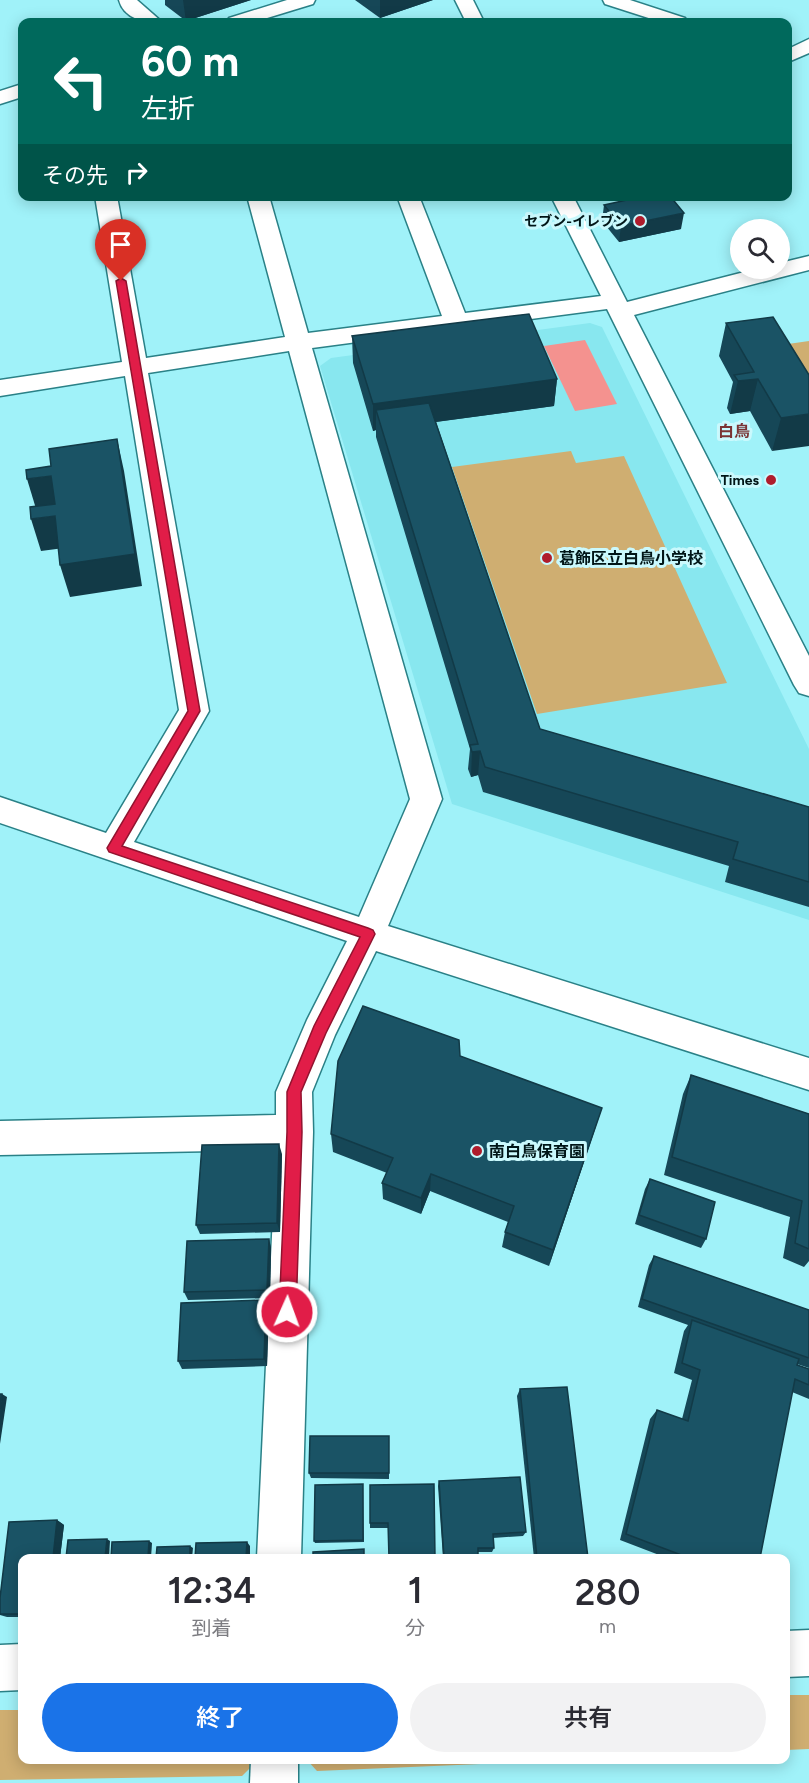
<!DOCTYPE html>
<html lang="ja">
<meta charset="utf-8">
<style>
:root{--surface:#fff;--page:#f2f2f3;--text:#2b2b33;--muted:#7c7c81;--accent:#1a73e8}
body{margin:0;font-family:Figtree,"Noto Sans JP",sans-serif;background:var(--page);color:var(--text);height:100vh;display:flex;flex-direction:column;font-size:22px;white-space:nowrap}
*{box-sizing:border-box;margin:0}
p{font-size:20px;color:var(--muted)}
.icon{flex:none;width:33px;height:33px;fill:none;stroke:currentColor;stroke-width:2;stroke-linecap:round;stroke-linejoin:round}
.map{position:relative;flex:1;overflow:hidden}
.sheet{position:absolute;left:18px;top:1554px;width:772px;height:210px;display:flex;flex-direction:column;background:var(--surface);border-radius:12px;box-shadow:0 3px 15px #0003}
.sheet>*{flex:none}
.hud{position:absolute;left:18px;top:18px;width:774px;height:183px;border-radius:12px;box-shadow:0 3px 15px #0003;background:#00695c;color:#fff;overflow:hidden}
.fabs{position:absolute;left:730px;top:219px;display:grid;gap:12px}
.fabs a{display:grid;place-items:center;width:60px;height:60px;border-radius:50%;background:var(--surface);box-shadow:0 3px 15px #0003;font-size:30px}
.pin{position:absolute;display:grid;place-items:center;width:51px;height:51px;color:#fff;margin:-62px -26px;border-radius:50% 50% 50% 0;rotate:-45deg;box-shadow:0 0 6px #0007}
.pin .icon{rotate:45deg}
.me{position:absolute;width:66px;margin:-33px;rotate:2deg;stroke-linejoin:round;filter:drop-shadow(0 0 4px #0008)}
.turn{display:flex;align-items:center;gap:21px;height:126px;padding:0 24px;font-size:27px}
.turn .icon{width:78px;height:78px;stroke-width:2.5}
.turn b{display:block;font-size:42px;line-height:51px}
.then{display:flex;align-items:center;height:57px;padding:0 24px;background:#0003;gap:12px;font-size:22px}
.eta{display:flex;justify-content:space-evenly;align-items:center;height:102px;text-align:center}
.eta b{font-size:36px;font-weight:600;line-height:42px}
.cta{display:flex;gap:12px;margin-top:auto;padding:12px 24px}
.cta a{flex:1;height:69px;border-radius:36px;background:var(--accent);color:#fff;font-size:24px;font-weight:600;line-height:69px;text-align:center}
.cta a+a{background:var(--page);color:var(--text)}
.map>svg:first-child{display:block}
.built{fill:#88e7ef}
.green{fill:#cfae71}
.water{fill:#f4928f}
.lines{fill:none;stroke-linecap:round;stroke-linejoin:round}
.minor-casing{stroke:#2a8187;stroke-width:3}
.minor{fill:#fff;fill-rule:evenodd}
.wall{fill:#164757}
.shaded-wall{fill:#123a47}
.building{fill:#1a5365;stroke:#123a47;stroke-width:1.5}
.route{fill:#e11d48;stroke:#92132f;stroke-width:1.5}
.poi-dot{fill:#af1c2c;stroke:#caf9fd;stroke-width:2}
.labels{text-anchor:middle;dominant-baseline:central;stroke-width:6;stroke-linejoin:round;paint-order:stroke}
.far-poi-label{font-size:14px;font-weight:bold;fill:#001517;stroke:#caf9fd;text-anchor:end}
.far-quarter-label{font-size:16px;font-weight:bold;fill:#7b3434;stroke:#caf9fd}
.poi-label{font-size:16px;font-weight:bold;fill:#001517;stroke:#caf9fd;text-anchor:start}
</style>
<div class="map">
<svg width="809" height="1783" viewBox="0 0 809 1783">
<rect width="100%" height="100%" fill="#a0f2f9"/>
<path class="built" d="M590,323L602,327L809,749V920L452,804L320,366L331,358Z"/>
<g class="green">
<path d="M809,341V390L781,345Z"/>
<path d="M571,451L576,463L624,456L727,683L537,714L452,467Z"/>
<path d="M786,1695H809V1749L786,1750Z"/>
<path d="M0,1710H22V1760H258L242,1776L0,1780Z"/>
<path d="M307,1760H573L317,1771Z"/>
</g>
<path class="water" d="M585,340L617,404L575,411L544,346Z"/>
<g class="lines">
<defs>
<g id="minor">
<path d="M119,0H137L162,22C146,24 124,19 119,0Z"/>
<path d="M287,0H315L313,4L254,22H227L229,18Z"/>
<path d="M455,0H473L484,22H466Z"/>
<path d="M603,0H630L685,18L687,22H661L605,4Z"/>
<path d="M809,39V53L788,62V49Z"/>
<path d="M22,84V97L0,104V91Z"/>
<path d="M95,196H117L146,358L285,337L247,196H269L308,333L442,316L397,196H419L465,313L601,296L551,196H573L627,302L760,268H780V263L809,256V270L634,315L809,656V696L799,693L794,685L607,309L312,348L442,799L388,926L809,1058V1090L376,951L335,1035L312,1092L313,1132L301,1558H257L276,1150L0,1155V1121L276,1115V1092L307,1020L347,941L0,823V797L106,833L179,710L125,376L0,396V380L122,362ZM289,351L410,799L359,917L134,842L209,711L148,373Z"/>
<path d="M809,1630V1676L786,1677V1631Z"/>
<path d="M22,1644V1690L0,1691V1645Z"/>
<path d="M251,1760H298V1783H250Z"/>
</g>
</defs>
<use href="#minor" class="minor-casing"/>
<use href="#minor" class="minor"/>
</g>
<g class="wall">
<path d="M165,0H251L186,21L165,5Z"/>
<path d="M355,0H433L380,18Z"/>
<path d="M604,205L681,229L619,242L602,221Z"/>
<path d="M726,323L809,375L772,451L750,411L730,414L727,408L733,382L719,356Z"/>
<path d="M352,336L557,379L554,406L436,422L540,729L809,807V907L725,882L729,866L483,792L478,775L471,777L468,769L470,749L376,437V430L373,431L353,363Z"/>
<path d="M460,1056L596,1126L549,1266L502,1247L505,1232L508,1222L430,1191L421,1214L383,1199L382,1183L387,1173L333,1152L331,1134Z"/>
<path d="M691,1075L809,1114V1261L804,1267L783,1258L790,1217L664,1175L683,1094Z"/>
<path d="M282,1154L280,1232L200,1234L196,1225Z"/>
<path d="M650,1179L706,1239L701,1248L635,1224L645,1189Z"/>
<path d="M269,1239L271,1248L270,1298L188,1300L184,1292Z"/>
<path d="M654,1256L809,1310V1368L797,1364V1365L809,1369V1399L792,1392L760,1558H667L620,1540L650,1419L657,1410L682,1419L692,1380L674,1373L684,1331L688,1325L638,1307L649,1265Z"/>
<path d="M266,1300L269,1309L267,1366L182,1369L178,1361Z"/>
<path d="M520,1389L588,1558H534L517,1396Z"/>
<path d="M389,1436V1479L311,1478L309,1473Z"/>
<path d="M439,1481L526,1532L523,1536L493,1538L494,1548L492,1552H478V1558H443L438,1486Z"/>
<path d="M434,1484L388,1528H370V1523Z"/>
<path d="M363,1487L364,1542L315,1543L314,1541Z"/>
<path d="M57,1520L64,1525L60,1558H22V1617H7L0,1615V1598L9,1522Z"/>
</g>
<g class="shaded-wall">
<path d="M183,0H251L186,21Z"/>
<path d="M380,0H433L380,18Z"/>
<path d="M684,213L681,229L619,242L621,226Z"/>
<path d="M557,379L554,406L382,429L376,410V430L373,431V404Z"/>
<path d="M758,379L750,411L730,414L738,381Z"/>
<path d="M809,414V446L772,451L781,418Z"/>
<path d="M117,439L124,471L142,586L70,597L60,565Z"/>
<path d="M51,476L60,508L37,512L27,479Z"/>
<path d="M55,516L64,548L41,551L31,519Z"/>
<path d="M480,751L478,775L471,777L472,752Z"/>
<path d="M602,1108L596,1126L549,1266L553,1250Z"/>
<path d="M279,1144L282,1154L280,1232L277,1223Z"/>
<path d="M431,1174L430,1191L421,1214V1198Z"/>
<path d="M269,1239L271,1248L270,1298L267,1290Z"/>
<path d="M266,1300L269,1309L267,1366L264,1359Z"/>
<path d="M2,1394L7,1397L0,1444V1411Z"/>
<path d="M57,1520L64,1525L60,1558H53Z"/>
<path d="M107,1539L110,1541L109,1558H105Z"/>
<path d="M149,1541L152,1543L151,1558H148Z"/>
<path d="M247,1542L250,1546V1558H246Z"/>
<path d="M190,1546L193,1548L192,1558H190Z"/>
</g>
<g class="building">
<path d="M645,196H670L684,213L621,226L604,205Z"/>
<path d="M529,314L557,379L373,404L352,336Z"/>
<path d="M773,317L809,375V414L781,418L758,379L738,381L734,375L754,372L726,323Z"/>
<path d="M429,403L540,729L809,807V882L733,859L738,842L485,767L480,751L472,752L470,745L478,744L376,410Z"/>
<path d="M117,439L135,554L60,565L55,516L31,519L30,507L55,504L51,476L27,479L26,470L51,466L49,449Z"/>
<path d="M363,1006L459,1040L460,1056L602,1108L553,1250L505,1232L514,1206L431,1174L421,1198L382,1183L393,1158L331,1134L338,1061Z"/>
<path d="M691,1075L809,1114V1249L795,1243L802,1201L672,1157Z"/>
<path d="M279,1144L277,1223L196,1225L202,1145Z"/>
<path d="M650,1179L715,1202L706,1239L639,1215Z"/>
<path d="M269,1239L267,1290L184,1292L187,1241Z"/>
<path d="M654,1256L809,1310V1358L642,1299Z"/>
<path d="M266,1300L264,1359L178,1361L181,1303Z"/>
<path d="M692,1320L799,1359L797,1365L809,1369V1385L795,1379L760,1558H689L626,1534L657,1410L688,1421L700,1370L682,1363Z"/>
<path d="M567,1387L588,1558H537L520,1389Z"/>
<path d="M0,1394H2L0,1411Z"/>
<path d="M310,1436H389V1473H309Z"/>
<path d="M520,1477L526,1532L493,1534L494,1548H478V1558H444L439,1481Z"/>
<path d="M363,1484V1540L314,1541L315,1485Z"/>
<path d="M434,1484L435,1558H389L388,1523H370V1485Z"/>
<path d="M57,1520L53,1558H22V1614H0V1598L9,1522Z"/>
<path d="M107,1539L105,1558H66L68,1540Z"/>
<path d="M149,1541L148,1558H111L112,1542Z"/>
<path d="M247,1542L246,1558H195L196,1543Z"/>
<path d="M190,1546V1558H156L157,1547Z"/>
<path d="M364,1549V1558H313V1552Z"/>
</g>
<path class="route" d="M121,278L126,281L200,711L122,846L368,928L373,930L375,934L326,1033L301,1092L302,1132L296,1312L293,1317L287,1320L282,1317L279,1312L287,1132V1092L314,1026L360,937L109,852L107,848L188,711L116,281Z"/>
<g class="poi-dot">
<circle cx="640" cy="221" r="6"/>
<circle cx="771" cy="480" r="6"/>
<circle cx="547" cy="558" r="6"/>
<circle cx="477" cy="1151" r="6"/>
</g>
<g class="labels">
<g class="far-poi-label">
<text x="628" y="221">セブン-イレブン</text>
<text x="759" y="480">Times</text>
</g>
<g class="far-quarter-label">
<text x="734" y="431">白鳥</text>
</g>
<g class="poi-label">
<text x="559" y="558">葛飾区立白鳥小学校</text>
<text x="489" y="1151">南白鳥保育園</text>
</g>
</g>
</svg>
<div class="fabs">
<a><svg class="icon" aria-label="search" viewBox="0 0 24 24"><circle cx="10" cy="10" r="6"/><path d="M15 15l6 6"/></svg></a>
</div>
<div class="pin" style="left:121px;top:281px;background:#d93025"><svg class="icon" aria-label="arrive" viewBox="0 0 24 24"><path d="M6 21V4h12l-3 4 3 4H6"/></svg></div>
<svg class="me" style="left:287px;top:1312px" viewBox="-20 -20 40 40"><circle r="17" fill="#e11d48" stroke="#fff" stroke-width="3"/><path d="M0-11L8 9 0 5-8 9z" fill="#fff"/></svg>
<div class="hud">
<div class="turn"><svg class="icon" aria-label="left" viewBox="0 0 24 24"><path d="M17 20v-9H6M10 6l-5 5 5 5"/></svg><div><b>60 m</b>左折</div></div>
<div class="then">その先<svg class="icon" aria-label="right" viewBox="0 0 24 24"><path d="M7 20v-9h11M14 6l5 5-5 5"/></svg></div>
</div>
<section class="sheet">
<div class="eta">
<div><b>12:34</b><p>到着</p></div>
<div><b>1</b><p>分</p></div>
<div><b>280</b><p>m</p></div>
</div>
<div class="cta"><a>終了</a><a>共有</a></div>
</section>
</div>
